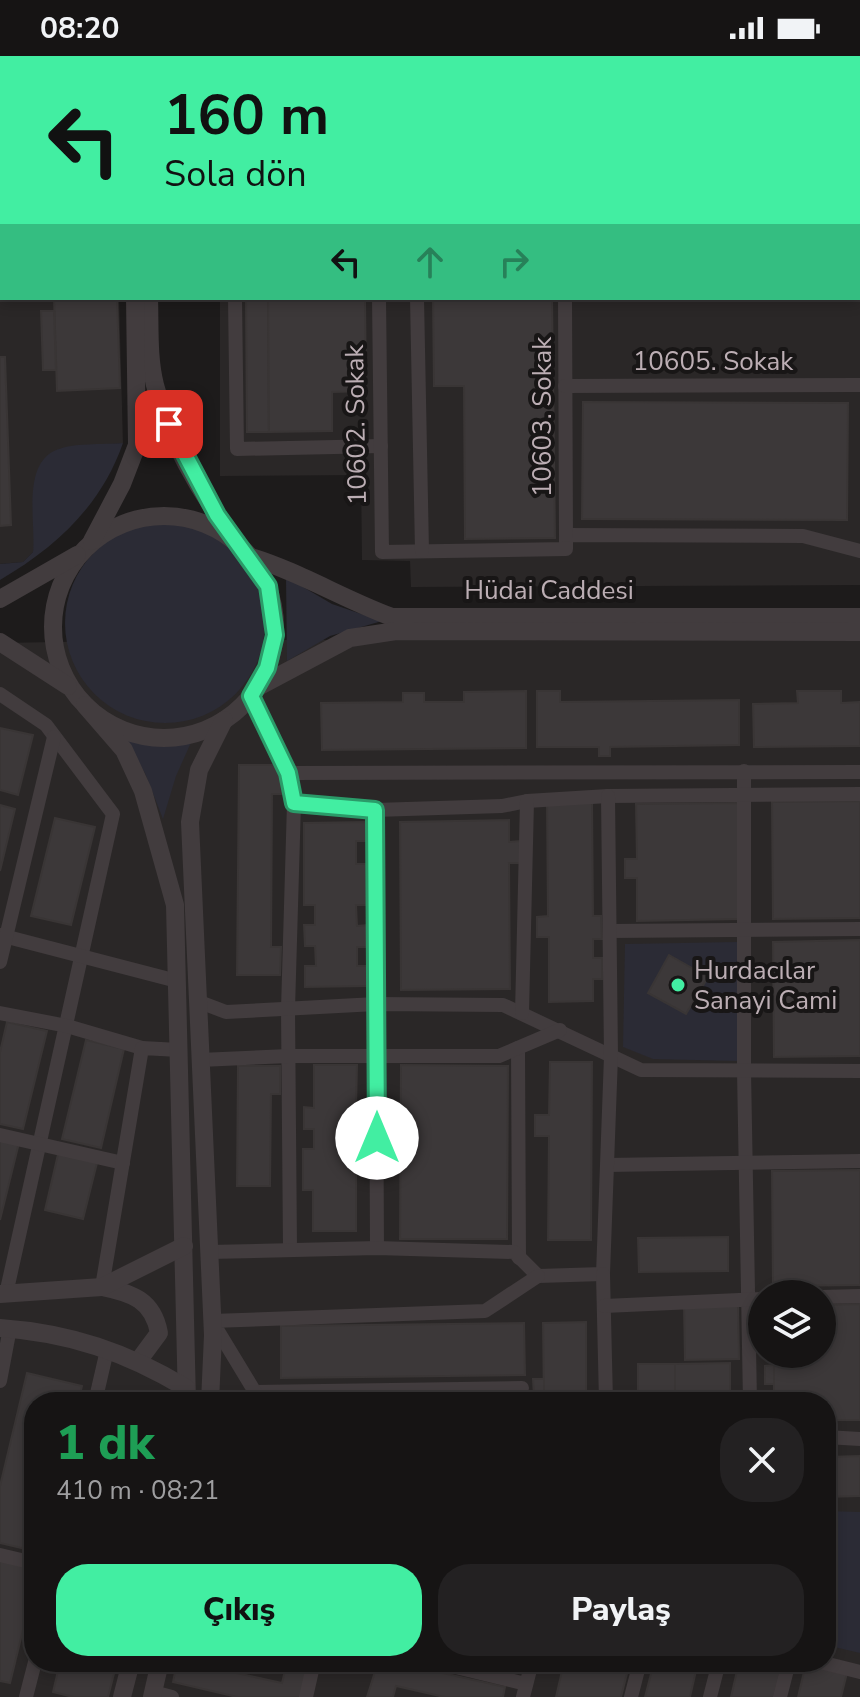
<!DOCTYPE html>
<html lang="tr">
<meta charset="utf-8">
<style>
:root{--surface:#161414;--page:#232122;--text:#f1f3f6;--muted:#9e9ea0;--line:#353334;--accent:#42eea2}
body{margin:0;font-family:"Nunito Sans",sans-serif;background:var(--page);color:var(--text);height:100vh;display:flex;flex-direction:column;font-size:30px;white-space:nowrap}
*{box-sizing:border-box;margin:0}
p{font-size:26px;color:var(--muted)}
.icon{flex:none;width:44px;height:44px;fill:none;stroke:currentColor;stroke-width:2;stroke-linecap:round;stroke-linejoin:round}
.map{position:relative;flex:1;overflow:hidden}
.drawer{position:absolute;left:24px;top:1336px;width:812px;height:280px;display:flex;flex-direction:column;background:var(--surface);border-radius:32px;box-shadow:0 4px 12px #0003,0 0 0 2px var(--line)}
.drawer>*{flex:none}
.top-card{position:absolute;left:0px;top:0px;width:860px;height:244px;box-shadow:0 4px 12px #0003,0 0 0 2px var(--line);background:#42eea2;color:#111;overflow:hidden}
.controls{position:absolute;left:748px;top:1224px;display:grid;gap:16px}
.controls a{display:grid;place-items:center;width:88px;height:88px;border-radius:50%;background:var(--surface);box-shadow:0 4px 12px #0003,0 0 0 2px var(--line);font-size:40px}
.pin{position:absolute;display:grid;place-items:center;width:68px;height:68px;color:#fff;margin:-34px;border-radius:16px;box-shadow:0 4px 12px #0006}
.me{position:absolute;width:88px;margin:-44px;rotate:0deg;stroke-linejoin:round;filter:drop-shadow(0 0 6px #0008)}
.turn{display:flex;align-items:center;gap:28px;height:168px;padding:0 32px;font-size:36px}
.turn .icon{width:104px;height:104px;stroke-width:2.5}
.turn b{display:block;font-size:56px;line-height:68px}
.lanes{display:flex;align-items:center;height:76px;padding:0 32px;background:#0003;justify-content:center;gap:40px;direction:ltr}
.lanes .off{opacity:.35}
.round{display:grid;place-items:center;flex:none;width:84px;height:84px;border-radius:32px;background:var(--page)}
.overview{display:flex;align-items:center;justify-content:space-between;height:136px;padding:0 32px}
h1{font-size:48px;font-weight:800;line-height:60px;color:#1e9e55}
.button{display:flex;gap:16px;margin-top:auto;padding:16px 32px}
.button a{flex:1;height:92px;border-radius:32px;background:var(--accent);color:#111;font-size:32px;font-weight:800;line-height:92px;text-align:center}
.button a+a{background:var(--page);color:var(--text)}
.status{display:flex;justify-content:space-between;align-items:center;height:56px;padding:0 40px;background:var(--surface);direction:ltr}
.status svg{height:22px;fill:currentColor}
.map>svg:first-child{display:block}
.built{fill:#2a2727;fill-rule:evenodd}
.green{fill:#2b2b35}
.building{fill:#3c3839;stroke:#393535;stroke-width:2}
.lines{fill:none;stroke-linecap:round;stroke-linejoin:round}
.minor{stroke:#423c3e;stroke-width:14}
.tertiary{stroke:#423c3e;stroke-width:18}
.route-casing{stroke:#2b9b69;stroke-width:20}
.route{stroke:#42eea2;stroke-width:14}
.poi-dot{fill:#42eea2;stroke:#181616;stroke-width:3}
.labels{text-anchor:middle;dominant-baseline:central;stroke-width:8;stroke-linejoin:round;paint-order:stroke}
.street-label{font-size:26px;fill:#bcaeb4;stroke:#181616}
.poi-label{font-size:26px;fill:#bcaeb4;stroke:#181616;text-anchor:start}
</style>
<div class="status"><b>08:20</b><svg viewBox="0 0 49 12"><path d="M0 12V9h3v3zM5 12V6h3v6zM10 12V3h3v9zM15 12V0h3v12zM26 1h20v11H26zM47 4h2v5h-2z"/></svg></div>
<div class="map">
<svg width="860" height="1641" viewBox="0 0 860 1641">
<rect width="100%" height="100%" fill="#1d1b1b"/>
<g class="built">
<path d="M0,0H112L2,2V242H119L123,387L59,393L33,496L23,506L0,508Z"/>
<path d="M219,0H860V529L411,531L410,505L362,504L361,419L220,420V242H858V2Z"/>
<path d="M168,584H860V1641H0V587ZM762,1238H822V1298H762ZM34,1346H826V1606H34Z"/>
</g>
<g class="green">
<path d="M123,387C101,450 56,491 0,524V508L23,506L33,496C36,468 22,411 54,395C72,386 103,389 123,387Z"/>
<circle cx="165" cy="567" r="100"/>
<path d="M286,521L332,548L382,565L330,580L287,605Z"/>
<path d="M119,677L154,685L193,682L176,720L163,763L145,717Z"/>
<path d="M737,886V1005L653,1003L623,991L625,888Z"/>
<path d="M516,1333L517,1346H278L271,1338Z"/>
<path d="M826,1455L860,1456V1597L826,1589Z"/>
</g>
<g class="building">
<rect x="245" y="0" width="84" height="2"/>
<rect x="431" y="0" width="119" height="2"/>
<rect x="586" y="0" width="115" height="2"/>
<path d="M816,0H860V147L858,2Z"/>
<path d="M54,242H117L120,332L57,335Z"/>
<path d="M246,242H268L269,376H247Z"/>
<path d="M268,242H365L366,335L332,336V375L269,376Z"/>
<path d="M433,242H552L555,482L465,483L464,330H434Z"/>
<path d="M41,255H54L56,314H43Z"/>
<path d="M0,301H5L11,469L0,470Z"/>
<path d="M583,346L848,347L847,464L582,463Z"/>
<path d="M526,635V692L322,694L321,647L403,646V637H424V646H464V636Z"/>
<path d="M537,635H560V646L739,644V689L610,691V700H599V691H537Z"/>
<path d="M797,635H841V647L860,646V690L754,691L753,648L798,647Z"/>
<path d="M0,672L33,679L18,739L0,734Z"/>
<path d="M239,709H282L281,738H272L271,891H281L280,919H237Z"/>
<path d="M547,745H592L593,860H601L602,883H593V902H602V923H593V945L549,946V881H537V861L548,860Z"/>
<path d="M860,745V862L773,863L772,746Z"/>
<path d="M739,747L740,863L637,865V822H625V803H637L636,748Z"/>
<path d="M0,749L15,753L0,815Z"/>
<path d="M55,762L95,771L71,869L31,860Z"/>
<path d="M509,764V786L520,785V807H509L510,933L401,934L400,766Z"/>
<path d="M366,766V785H356V808H366L367,849H356L357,870L367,869V891H357V910H367L368,930L305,931V910H316L315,890H305L304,869H315V849H304V767Z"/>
<path d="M860,884V1000L774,1001L773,886Z"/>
<path d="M669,899L708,921L686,958L648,937Z"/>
<path d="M7,966L47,975L23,1073L0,1068V996Z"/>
<path d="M86,984L124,993L101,1092L62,1083Z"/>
<path d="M550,1006H592L591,1184H548L549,1080H535V1059H549Z"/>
<path d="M314,1009H357L356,1052H368V1072H356V1092H368V1113H356V1175H313V1134H303V1093H314V1073H304V1051L314,1052Z"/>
<path d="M401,1009L508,1010L507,1183H400Z"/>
<path d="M238,1010H280V1038H271L270,1130H237Z"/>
<path d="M0,1082L19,1087L0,1164Z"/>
<path d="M59,1094L98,1103L83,1163L45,1154Z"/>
<path d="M860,1114V1229L773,1230L772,1115Z"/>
<path d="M728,1181V1215L639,1216L638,1182Z"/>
<path d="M738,1248L739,1303L685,1304L684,1249Z"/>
<path d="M860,1248V1364H826V1346H774V1298H822V1249Z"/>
<path d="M586,1266V1346H544L543,1267Z"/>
<path d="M524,1267L525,1319L281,1322V1270Z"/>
<path d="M730,1307V1346H675V1308Z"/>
<rect x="638" y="1308" width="37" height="38"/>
<path d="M774,1309V1328H765V1310Z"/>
<path d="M27,1317L82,1330L78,1346H34V1495L0,1487V1430Z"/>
<path d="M533,1323H544V1341H534Z"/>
<path d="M860,1400V1440L826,1441V1401Z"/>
<path d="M0,1504L34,1512V1529L10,1627L0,1625Z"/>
<path d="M60,1606H117L108,1641H73L53,1636Z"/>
<path d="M177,1606H201L200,1609L282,1627L287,1606H311L303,1641H237L173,1626Z"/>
<path d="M378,1606H394L505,1631L503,1641H444L396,1630L393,1641H367Z"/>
<path d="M564,1606H630L621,1641H556Z"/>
<path d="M654,1606H698L690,1641H645Z"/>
<path d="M739,1606H783L774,1641H731Z"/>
<path d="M806,1607L847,1617L841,1641H798Z"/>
</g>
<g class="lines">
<g class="minor">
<path d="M232,0V2"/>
<path d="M376,0V2"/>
<path d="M413,0V2"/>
<path d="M564,0V2"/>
<path d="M791,0V2"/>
<path d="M707,2V0"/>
<path d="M858,161H860"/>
<path d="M858,183H860"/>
<path d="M235,242L237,393L381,390"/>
<path d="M379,242L382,496L566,493V479L803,480L860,495"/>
<path d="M417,242L422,495"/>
<path d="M565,242L566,479"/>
<path d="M565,330L860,329"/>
<path d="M0,638L46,669L113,758L6,1238"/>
<path d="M251,640L288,717L294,747L288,953L290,1192"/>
<path d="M744,715V1015L750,1346"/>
<path d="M288,717L860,716"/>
<path d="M294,747L375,754L502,750L527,745L608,740L860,738"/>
<path d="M375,754L377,1192"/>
<path d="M611,875L860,873"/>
<path d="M0,879L177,925"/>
<path d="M0,906L54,681"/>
<path d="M197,945L226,956L376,948L503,949L641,1014L860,1015"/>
<path d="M0,957L67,970L142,992"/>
<path d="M522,957L527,745"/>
<path d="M518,992L519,1202"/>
<path d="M200,1004L289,1000H499L560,974"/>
<path d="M0,1079L123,1107"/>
<path d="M607,1109L860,1105"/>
<path d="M209,1196L377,1192L514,1196L538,1220L603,1218L611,1000L608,740"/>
<path d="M603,1218L606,1346"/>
<path d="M102,1231L142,992L179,994"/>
<path d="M822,1241L860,1240"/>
<path d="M604,1250L762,1243"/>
<path d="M0,1325L10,1272"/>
<path d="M255,1336L522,1332"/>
<path d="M95,1346L107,1294"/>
<path d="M261,1346L212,1265L485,1255L538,1220"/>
<path d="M826,1381L860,1383"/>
<path d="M0,1499L34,1507"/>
<path d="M435,1606L526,1628"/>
<path d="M820,1606L860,1616"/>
<path d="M153,1636L172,1641"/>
<path d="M26,1641L35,1606"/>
<path d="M306,1641L314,1606"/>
<path d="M523,1641L532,1606"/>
<path d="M631,1641L640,1606"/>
<path d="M710,1641L719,1606"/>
<path d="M780,1641L789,1606"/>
</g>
<g class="tertiary">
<path d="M126,0L127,2"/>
<path d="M141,0V2"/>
<path d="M149,242C150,271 148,301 155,329C168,381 200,437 232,479"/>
<circle cx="164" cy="571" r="111"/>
<path d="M92,485L122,428L137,389L135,242"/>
<path d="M251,501C300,516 343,543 392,561H860"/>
<path d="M0,543L77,499"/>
<path d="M0,586L68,630"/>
<path d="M256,632L350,582L396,575L860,576"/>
<path d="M85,649L124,694L143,735L175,849L187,1346"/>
<path d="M102,1231C132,1237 153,1244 159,1277L139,1304"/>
<path d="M0,1238L102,1231L184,1190"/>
<path d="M0,1272C70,1277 126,1296 186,1332"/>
<path d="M210,1346L213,1279L190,766L199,714L224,664"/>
<path d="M122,1641L131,1606"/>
<path d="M152,1641L160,1606"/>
</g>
</g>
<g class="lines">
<defs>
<path id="route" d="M169,368L217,459L268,530L275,579L267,612L251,640L288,717L294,747L375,754L377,1082"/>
</defs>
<use href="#route" class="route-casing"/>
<use href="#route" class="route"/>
</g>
<circle class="poi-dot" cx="678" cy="929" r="8"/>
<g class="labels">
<g class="street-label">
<text x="713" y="305">10605. Sokak</text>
<text transform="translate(542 361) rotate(-90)">10603. Sokak</text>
<text transform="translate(356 369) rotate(-91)">10602. Sokak</text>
<text x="549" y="534">Hüdai Caddesi</text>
</g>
<g class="poi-label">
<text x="694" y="914">Hurdacılar<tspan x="694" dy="30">Sanayi Cami</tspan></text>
</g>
</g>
</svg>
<div class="controls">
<a><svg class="icon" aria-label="layers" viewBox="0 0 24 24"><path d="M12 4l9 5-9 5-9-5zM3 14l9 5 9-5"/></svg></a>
</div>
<div class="pin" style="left:169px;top:368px;background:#d93025"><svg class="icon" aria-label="arrive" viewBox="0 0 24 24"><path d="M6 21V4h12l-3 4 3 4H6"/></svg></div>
<svg class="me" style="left:377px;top:1082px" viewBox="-20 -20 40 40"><circle r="19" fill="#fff"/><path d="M0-13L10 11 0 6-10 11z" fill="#42eea2"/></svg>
<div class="top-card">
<div class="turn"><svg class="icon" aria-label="left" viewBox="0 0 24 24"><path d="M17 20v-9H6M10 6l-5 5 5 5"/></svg><div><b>160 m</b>Sola dön</div></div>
<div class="lanes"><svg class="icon" aria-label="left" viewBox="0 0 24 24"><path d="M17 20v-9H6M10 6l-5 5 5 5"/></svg><svg class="icon off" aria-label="ahead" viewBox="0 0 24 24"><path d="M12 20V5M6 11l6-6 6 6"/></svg><svg class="icon off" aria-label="right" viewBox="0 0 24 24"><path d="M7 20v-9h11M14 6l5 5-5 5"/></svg></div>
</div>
<section class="drawer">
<div class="overview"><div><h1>1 dk</h1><p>410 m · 08:21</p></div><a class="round"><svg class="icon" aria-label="close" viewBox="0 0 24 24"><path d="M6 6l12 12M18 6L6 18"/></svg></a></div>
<div class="button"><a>Çıkış</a><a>Paylaş</a></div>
</section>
</div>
